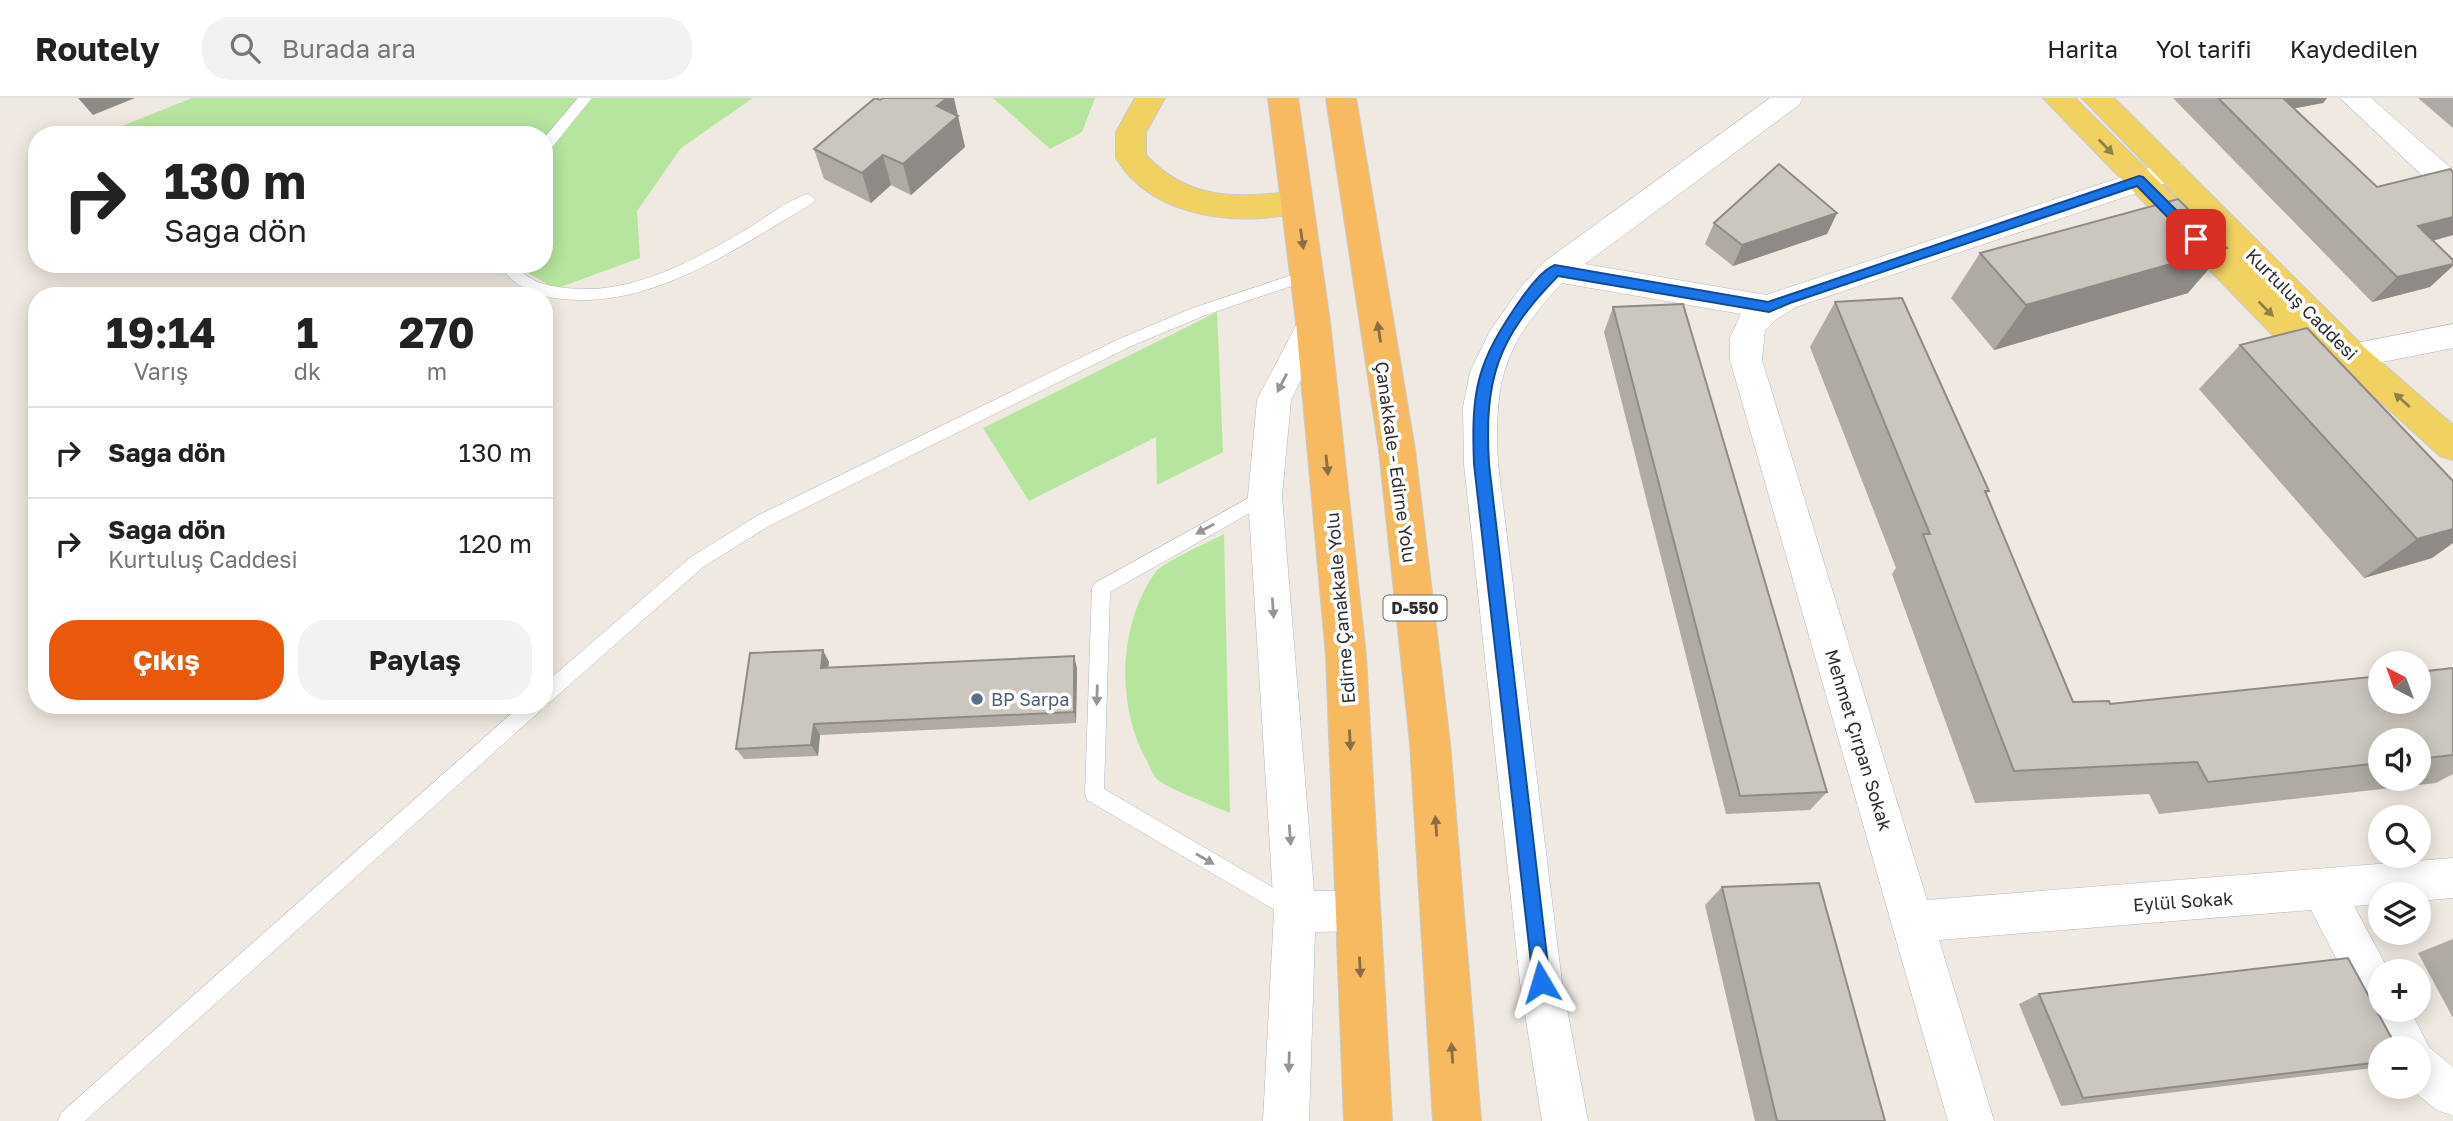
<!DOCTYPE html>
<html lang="tr">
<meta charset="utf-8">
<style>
:root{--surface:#fff;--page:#f2f2f2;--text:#222;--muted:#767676;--line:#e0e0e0;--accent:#ea580c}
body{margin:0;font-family:"Golos Text",sans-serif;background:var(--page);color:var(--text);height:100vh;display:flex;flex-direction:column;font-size:26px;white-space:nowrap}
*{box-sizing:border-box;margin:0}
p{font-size:23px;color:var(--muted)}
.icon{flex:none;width:38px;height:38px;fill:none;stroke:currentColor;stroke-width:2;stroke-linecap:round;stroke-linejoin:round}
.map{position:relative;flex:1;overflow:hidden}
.drawer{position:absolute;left:28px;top:189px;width:525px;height:427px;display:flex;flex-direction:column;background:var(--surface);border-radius:28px;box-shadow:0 4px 18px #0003}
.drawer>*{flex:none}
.guide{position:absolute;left:28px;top:28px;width:525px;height:147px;border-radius:28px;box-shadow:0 4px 18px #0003;background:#fff;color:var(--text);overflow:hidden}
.needle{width:46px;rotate:319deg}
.controls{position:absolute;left:2368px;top:553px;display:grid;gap:14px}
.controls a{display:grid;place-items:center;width:63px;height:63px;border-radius:50%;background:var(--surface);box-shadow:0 4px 18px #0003;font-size:35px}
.pin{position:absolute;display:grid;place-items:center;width:60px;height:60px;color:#fff;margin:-30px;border-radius:14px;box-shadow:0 4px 10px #0006}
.me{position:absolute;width:77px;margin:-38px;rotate:353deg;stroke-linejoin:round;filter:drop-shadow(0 0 5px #0008)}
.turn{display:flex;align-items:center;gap:24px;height:147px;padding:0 21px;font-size:32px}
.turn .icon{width:91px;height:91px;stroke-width:2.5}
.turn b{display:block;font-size:49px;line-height:60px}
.eta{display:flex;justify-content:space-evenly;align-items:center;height:119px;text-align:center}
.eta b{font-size:42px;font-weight:700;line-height:49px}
.primary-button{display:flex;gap:14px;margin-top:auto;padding:14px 21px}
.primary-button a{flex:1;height:80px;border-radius:28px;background:var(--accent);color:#fff;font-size:28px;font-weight:700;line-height:80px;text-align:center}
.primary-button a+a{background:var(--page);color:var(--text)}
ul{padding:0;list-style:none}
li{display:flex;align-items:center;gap:21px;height:91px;padding:0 21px;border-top:2px solid var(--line)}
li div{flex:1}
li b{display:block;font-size:26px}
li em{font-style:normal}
header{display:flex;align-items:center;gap:42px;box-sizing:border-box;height:98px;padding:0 35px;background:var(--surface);border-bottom:2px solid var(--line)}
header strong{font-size:33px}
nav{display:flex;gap:38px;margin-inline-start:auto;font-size:24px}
.search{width:490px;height:63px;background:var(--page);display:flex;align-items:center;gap:18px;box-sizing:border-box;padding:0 24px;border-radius:28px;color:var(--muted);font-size:26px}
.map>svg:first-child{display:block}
.green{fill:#b6e59e}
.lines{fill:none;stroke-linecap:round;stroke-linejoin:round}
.service-casing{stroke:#b4b7c1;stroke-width:1}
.minor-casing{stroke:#b4b7c1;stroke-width:1}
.primary-casing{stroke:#c9c9c9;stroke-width:2}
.trunk-casing{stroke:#c9c9c9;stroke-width:2}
.service{fill:#fff;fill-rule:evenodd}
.minor{fill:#fff;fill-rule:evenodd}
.primary{fill:#f2d163;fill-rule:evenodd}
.trunk{fill:#f8ba60;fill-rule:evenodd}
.wall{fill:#afaba4;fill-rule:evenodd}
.shaded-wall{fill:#8e8b86}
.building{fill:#cbc7bf;stroke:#8e8b86;stroke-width:2}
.oneway{fill:#908048}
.oneway2{fill:#896d44}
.oneway3{fill:#969696}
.route{fill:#1a73e8;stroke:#114b97;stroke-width:2}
.service-dot{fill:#5c6f8a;stroke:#fff;stroke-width:2.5}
.labels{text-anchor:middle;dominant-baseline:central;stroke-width:7;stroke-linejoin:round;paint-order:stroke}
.shield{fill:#fff;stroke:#6d6d6d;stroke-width:2}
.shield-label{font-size:16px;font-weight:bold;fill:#2e2e2e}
.street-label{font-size:18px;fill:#2e2e2e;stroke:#fff}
.service-label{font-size:18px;fill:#4e5e75;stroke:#fff;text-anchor:start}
</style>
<header>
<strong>Routely</strong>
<div class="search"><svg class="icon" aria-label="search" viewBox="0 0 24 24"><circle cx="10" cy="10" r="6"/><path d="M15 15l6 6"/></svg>Burada ara</div>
<nav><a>Harita</a><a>Yol tarifi</a><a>Kaydedilen</a></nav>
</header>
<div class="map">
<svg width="2453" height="1023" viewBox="0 0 2453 1023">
<rect width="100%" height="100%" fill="#efe9e1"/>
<g class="green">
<path d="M192,0H753L681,50L637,113L640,160L555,191L514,166H544V37H100Z"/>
<path d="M993,0H1095L1082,34L1050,51Z"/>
<path d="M1217,214L1223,354L1157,387L1156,339L1029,403L983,330Z"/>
<path d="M1224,436L1230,715C1214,708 1169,691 1158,682C1153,678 1150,669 1147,663C1116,609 1118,527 1155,475C1161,465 1211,443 1224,436Z"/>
</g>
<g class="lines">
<defs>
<g id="service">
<path d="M578,0H592L549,53L544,55V40Z"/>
<path d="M808,96L815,101L813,105C737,149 654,211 562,201C536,198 513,189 499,166H514C528,183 545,188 566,190C633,198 696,161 752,128C769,117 788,102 808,96Z"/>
<path d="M1307,172L1312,173L1314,177L1312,181L1203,218L1129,249L769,428L703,469L550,604L544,606V586L691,459L757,418L1119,241L1193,210Z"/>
<path d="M1265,391L1271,393L1273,398L1271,403L1110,494L1104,691L1301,806L1304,813L1301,820L1294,823L1087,702L1085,696L1092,490L1095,485Z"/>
<path d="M521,607H543L540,613L85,1023H58L61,1015Z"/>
</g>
<g id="minor">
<path d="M1770,0H1803L1799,7L1585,166L1766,197L2161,66L2171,63L2181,66L2186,73L2181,80L1796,209L1777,221L1765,232L1762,262L1927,802L2453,760V800L2418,803V796H2380V806L2354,808L2389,873H2380V912H2410L2429,949L2453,969V1018L2437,1012L2408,989H2418V950H2383L2311,812L1939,842L1994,1023H1948L1730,262V240L1741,216L1562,185C1503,248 1494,281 1498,366L1562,884L1588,1023H1542L1520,884L1464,366L1463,309L1470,274L1490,233L1520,190L1544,164Z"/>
<path d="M2340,0H2371L2453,72V99L2442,96Z"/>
<path d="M1313,212L1324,216L1329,224L1291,302L1282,398L1314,793H1358L1373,799L1379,813L1373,827L1358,833L1315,834L1309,1023H1263L1274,814L1248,398L1257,302L1302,216Z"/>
<path d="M2453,226V250L2352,270L2340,267L2336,258L2340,249L2352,246Z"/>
</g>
<g id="primary">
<path d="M1135,0H1165L1146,34V57C1189,104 1239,100 1297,93L1308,96L1313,104L1308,112C1244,130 1153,122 1116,60V34Z"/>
<path d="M2043,0H2075L2220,144L2082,0H2114L2364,249L2453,327V362L2440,358L2343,270L2339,281L2327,285L2315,281Z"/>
</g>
<g id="trunk">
<path d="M1268,0H1298L1330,224L1366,558L1392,1023H1344L1326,558L1296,224Z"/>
<path d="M1326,0H1356L1415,352L1450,645L1481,1023H1433L1410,645L1379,352Z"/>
</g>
</defs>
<use href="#service" class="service-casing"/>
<use href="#minor" class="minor-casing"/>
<use href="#primary" class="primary-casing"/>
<use href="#trunk" class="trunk-casing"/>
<use href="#service" class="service"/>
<use href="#minor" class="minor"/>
<use href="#primary" class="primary"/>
<use href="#trunk" class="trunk"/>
</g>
<g class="wall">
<path d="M2173,0H2327L2323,5L2294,10L2377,89L2453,137L2433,143L2430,189L2372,204Z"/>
<path d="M2418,0H2453V30Z"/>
<path d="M880,2L957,17L965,49L911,97L891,87L871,105L824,81L814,51Z"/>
<path d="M1837,115L1827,136L1733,168L1705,146L1714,125Z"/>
<path d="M1980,155L2188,195L1994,252L1951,200Z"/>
<path d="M1835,204L1989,393L1986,396L2073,604L2110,606L2453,570V676L2436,685L2159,716L2149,696L1975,705L1892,476L1896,470L1810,249ZM2380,642H2418V681H2380Z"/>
<path d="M1613,209L1827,694L1810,712L1726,716L1604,234Z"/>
<path d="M2240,247L2453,383L2432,460L2364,480L2199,291Z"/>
<path d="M829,564L828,569L1077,570L1076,625L820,637L818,658L744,661L736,651Z"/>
<path d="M1722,789L1885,1023H1755L1705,807Z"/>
<path d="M2453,841V920L2418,855Z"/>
<path d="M2039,896L2380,950V968L2373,970L2061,1008L2019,906Z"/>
</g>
<g class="shaded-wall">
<path d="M78,0H135L93,17Z"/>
<path d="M947,0H954L965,49L911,97L903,66L937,8Z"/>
<path d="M2270,0H2327L2323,5L2255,18Z"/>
<path d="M883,57L891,87L871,105L862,75Z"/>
<path d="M1837,115L1827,136L1733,168L1742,147Z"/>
<path d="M2453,119V137L2393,153L2418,128Z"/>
<path d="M2227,150L2188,195L1994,252L2026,207Z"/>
<path d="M2453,166V168L2430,189L2372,204L2397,179Z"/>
<path d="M2453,431V445L2432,460L2364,480L2417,441Z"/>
<path d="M823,552L829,564L827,581L821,570Z"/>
<path d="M1074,558L1077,570L1076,625L1074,614Z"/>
<path d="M814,626L820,637L818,658L811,647Z"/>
</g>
<g class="building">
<path d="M875,0L880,2L883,0H947L937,8L958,18L903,66L883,57L862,75L814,51Z"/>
<path d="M2218,0H2283L2377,89L2450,71L2453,74V119L2418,128L2453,162V166L2397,179Z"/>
<path d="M1779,66L1837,115L1742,147L1714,125Z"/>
<path d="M2178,101L2227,150L2026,207L1980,155Z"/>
<path d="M1902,200L1989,393H1985L2073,604L2109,603L2110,606L2380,578V604H2418V574L2453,570V657L2418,661V642H2380V665L2208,684L2197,664L2014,673L1923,436H1930L1835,204Z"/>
<path d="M1683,206L1827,694L1740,698L1613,209Z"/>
<path d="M2307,230L2453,383V431L2417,441L2240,247Z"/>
<path d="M823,552L821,570L1074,558V614L814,626L811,647L736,651L750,555Z"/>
<path d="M1819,785L1885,1023H1777L1722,789Z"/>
<path d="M2348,860L2397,950H2380V964L2083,1000L2039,896Z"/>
</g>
<defs><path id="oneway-solid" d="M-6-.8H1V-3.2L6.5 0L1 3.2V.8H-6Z" transform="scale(1.75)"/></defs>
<g class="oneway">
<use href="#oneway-solid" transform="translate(2106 49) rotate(46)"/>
<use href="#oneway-solid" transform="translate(2266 211) rotate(45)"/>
<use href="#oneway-solid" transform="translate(2402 302) rotate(-138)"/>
</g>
<g class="oneway2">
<use href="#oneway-solid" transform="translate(1302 141) rotate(82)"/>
<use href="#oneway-solid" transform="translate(1379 234) rotate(-99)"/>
<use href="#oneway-solid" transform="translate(1327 367) rotate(84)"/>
<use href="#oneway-solid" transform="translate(1350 642) rotate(87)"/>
<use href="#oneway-solid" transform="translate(1436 728) rotate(-94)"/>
<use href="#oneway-solid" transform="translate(1360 869) rotate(87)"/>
<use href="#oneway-solid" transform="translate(1452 955) rotate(-94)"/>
</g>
<g class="oneway3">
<use href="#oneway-solid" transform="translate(1282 285) rotate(117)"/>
<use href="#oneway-solid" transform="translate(1205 431) rotate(151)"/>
<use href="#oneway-solid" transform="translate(1273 510) rotate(86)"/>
<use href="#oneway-solid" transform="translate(1097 597) rotate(92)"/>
<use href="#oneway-solid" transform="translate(1290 737) rotate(86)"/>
<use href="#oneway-solid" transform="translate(1205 761) rotate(30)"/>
<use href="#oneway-solid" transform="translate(1289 964) rotate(92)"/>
</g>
<path class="route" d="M2139,78L2143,79L2201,137V144H2192L2137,88L1790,205L1769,214L1558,178C1497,240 1484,281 1489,366L1550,884L1548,891L1541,894L1534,891L1474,366C1471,290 1477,264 1521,201C1529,190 1542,172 1555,167L1768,204Z"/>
<circle class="service-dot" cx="977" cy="601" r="7"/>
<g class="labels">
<rect class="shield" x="1383.5" y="497.5" width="63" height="25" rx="5"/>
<g class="shield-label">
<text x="1415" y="510">D-550</text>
</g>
<g class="street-label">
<text transform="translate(2302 206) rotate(45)">Kurtuluş Caddesi</text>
<text transform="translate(1396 364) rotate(82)">Çanakkale - Edirne Yolu</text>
<text transform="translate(1340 510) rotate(-95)">Edirne Çanakkale Yolu</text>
<text transform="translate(1859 642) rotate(73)">Mehmet Çırpan Sokak</text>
<text transform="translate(2183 803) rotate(-4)">Eylül Sokak</text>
</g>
<g class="service-label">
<text x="991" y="601">BP Sarpa</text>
</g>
</g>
</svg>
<div class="controls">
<a><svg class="needle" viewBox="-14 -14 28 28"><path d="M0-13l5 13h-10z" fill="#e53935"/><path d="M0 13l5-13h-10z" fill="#767676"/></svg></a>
<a><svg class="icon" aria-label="sound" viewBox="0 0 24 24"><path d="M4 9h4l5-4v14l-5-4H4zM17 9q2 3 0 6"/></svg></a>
<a><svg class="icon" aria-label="search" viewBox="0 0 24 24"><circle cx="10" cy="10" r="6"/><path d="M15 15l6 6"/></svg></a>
<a><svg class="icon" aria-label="layers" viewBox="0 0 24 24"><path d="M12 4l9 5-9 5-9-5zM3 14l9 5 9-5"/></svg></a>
<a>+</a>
<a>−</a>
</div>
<div class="pin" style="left:2196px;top:141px;background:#d93025"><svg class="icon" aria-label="arrive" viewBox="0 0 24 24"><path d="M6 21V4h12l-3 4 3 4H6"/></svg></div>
<svg class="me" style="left:1541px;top:884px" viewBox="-20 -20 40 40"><path d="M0-17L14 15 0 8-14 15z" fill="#1a73e8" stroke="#fff" stroke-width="4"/></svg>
<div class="guide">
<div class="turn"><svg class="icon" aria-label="right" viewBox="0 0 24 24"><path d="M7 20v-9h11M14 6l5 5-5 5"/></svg><div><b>130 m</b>Sağa dön</div></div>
</div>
<section class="drawer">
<div class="eta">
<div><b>19:14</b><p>Varış</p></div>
<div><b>1</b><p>dk</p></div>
<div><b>270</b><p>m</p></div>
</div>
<ul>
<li><svg class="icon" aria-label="right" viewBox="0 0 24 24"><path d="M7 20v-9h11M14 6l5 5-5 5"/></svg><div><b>Sağa dön</b></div><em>130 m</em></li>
<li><svg class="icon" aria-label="right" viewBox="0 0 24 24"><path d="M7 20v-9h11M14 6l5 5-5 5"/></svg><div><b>Sağa dön</b><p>Kurtuluş Caddesi</p></div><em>120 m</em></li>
</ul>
<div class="primary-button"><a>Çıkış</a><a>Paylaş</a></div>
</section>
</div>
